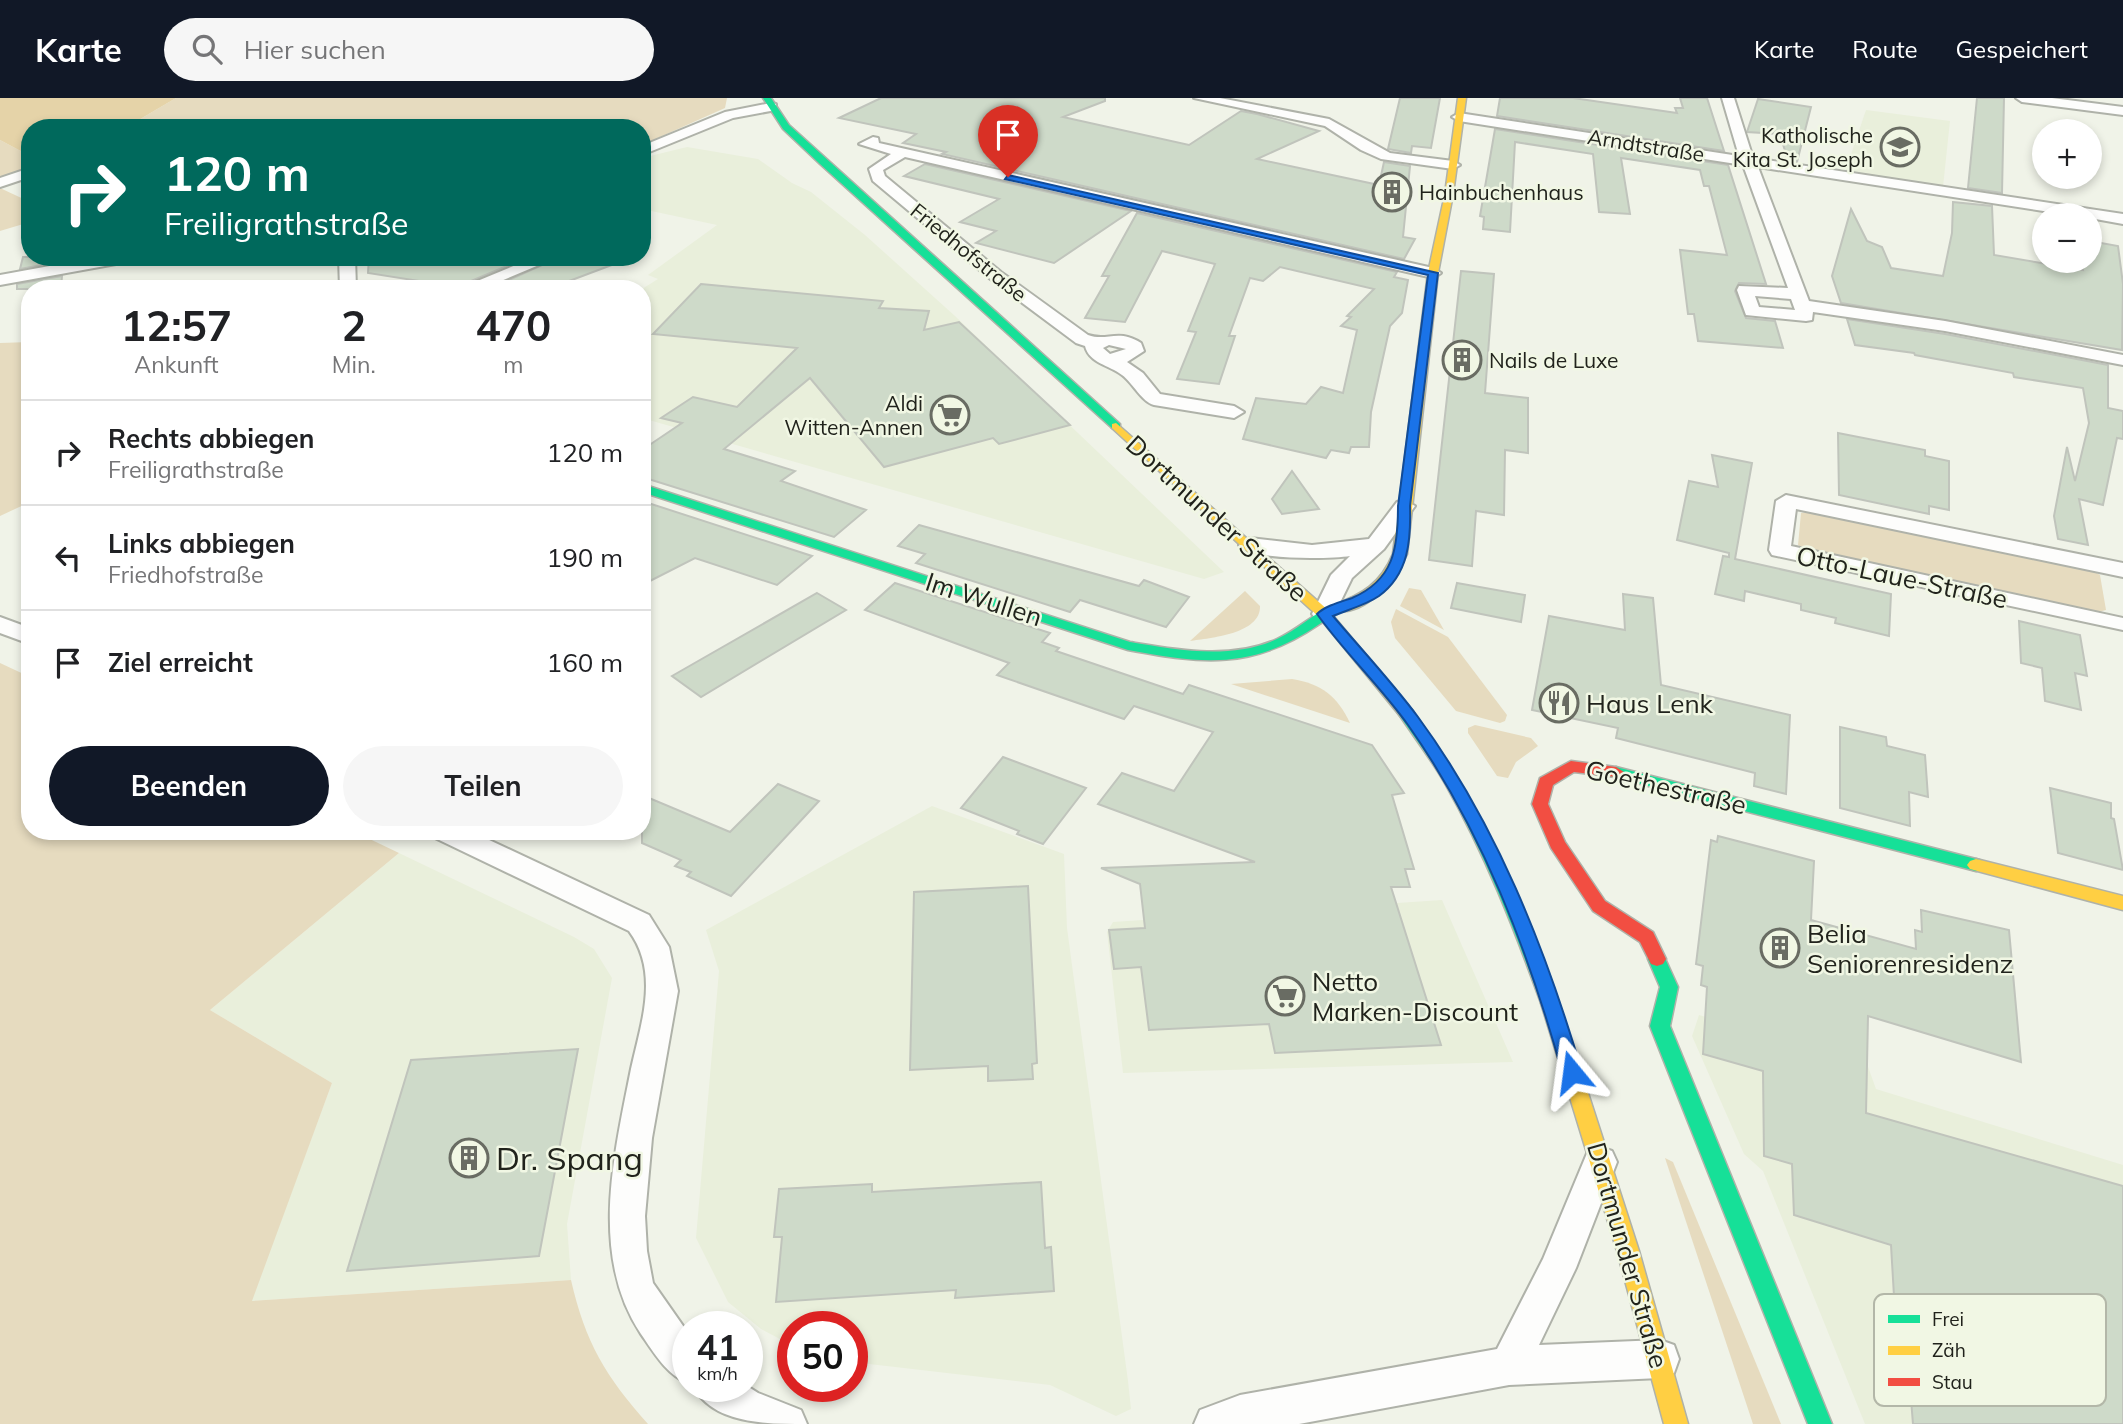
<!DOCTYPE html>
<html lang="de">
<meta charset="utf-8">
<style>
:root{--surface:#fff;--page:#f6f6f6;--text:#202124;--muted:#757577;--line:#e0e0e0;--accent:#111827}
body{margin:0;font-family:Mulish,sans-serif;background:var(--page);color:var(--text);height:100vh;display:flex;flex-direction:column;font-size:26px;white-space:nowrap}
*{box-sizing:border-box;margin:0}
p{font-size:23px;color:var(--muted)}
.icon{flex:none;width:38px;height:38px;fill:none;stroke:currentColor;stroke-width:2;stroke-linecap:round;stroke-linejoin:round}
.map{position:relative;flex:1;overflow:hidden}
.drawer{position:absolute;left:21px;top:182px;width:630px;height:560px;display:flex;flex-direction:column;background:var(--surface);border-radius:28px;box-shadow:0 4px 10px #0003}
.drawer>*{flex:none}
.guide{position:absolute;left:21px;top:21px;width:630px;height:147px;border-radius:28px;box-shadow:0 4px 10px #0003;background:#00695c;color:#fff;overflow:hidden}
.buttons{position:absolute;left:2032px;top:21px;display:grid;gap:14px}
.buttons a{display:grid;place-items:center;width:70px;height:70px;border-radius:50%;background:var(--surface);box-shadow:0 4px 10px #0003;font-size:35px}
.speed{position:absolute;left:672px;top:1213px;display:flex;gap:14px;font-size:35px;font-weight:700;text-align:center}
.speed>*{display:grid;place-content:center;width:91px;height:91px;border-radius:50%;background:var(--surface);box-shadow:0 4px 10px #0003;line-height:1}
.speed small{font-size:18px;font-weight:400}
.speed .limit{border:10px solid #d22;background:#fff;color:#111}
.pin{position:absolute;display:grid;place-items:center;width:60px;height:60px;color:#fff;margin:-72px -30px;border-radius:50% 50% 50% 0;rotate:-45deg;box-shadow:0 0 7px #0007}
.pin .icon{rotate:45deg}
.me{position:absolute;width:77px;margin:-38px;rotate:344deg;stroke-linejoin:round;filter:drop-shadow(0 0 5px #0008)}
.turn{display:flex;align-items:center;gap:24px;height:147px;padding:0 28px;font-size:32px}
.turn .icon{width:91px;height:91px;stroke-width:2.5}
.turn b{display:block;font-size:49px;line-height:60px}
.eta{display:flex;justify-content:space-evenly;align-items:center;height:119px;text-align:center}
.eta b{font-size:42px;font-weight:700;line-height:49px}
.action{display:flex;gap:14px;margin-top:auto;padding:14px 28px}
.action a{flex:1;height:80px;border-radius:42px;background:var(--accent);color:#fff;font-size:28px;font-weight:700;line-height:80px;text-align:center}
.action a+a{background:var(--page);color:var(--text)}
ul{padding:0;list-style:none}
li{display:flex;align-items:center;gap:21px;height:105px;padding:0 28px;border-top:2px solid var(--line)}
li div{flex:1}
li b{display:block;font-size:26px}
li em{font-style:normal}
header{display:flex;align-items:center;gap:42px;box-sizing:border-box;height:98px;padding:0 35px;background:var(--accent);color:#fff}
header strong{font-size:33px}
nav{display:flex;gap:38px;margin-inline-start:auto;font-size:24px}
.search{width:490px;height:63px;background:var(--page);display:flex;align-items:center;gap:18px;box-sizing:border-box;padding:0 24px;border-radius:38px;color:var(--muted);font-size:26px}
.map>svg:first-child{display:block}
.built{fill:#e9efdb}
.green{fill:#e6dbbf}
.forest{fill:#e5d3a8}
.building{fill:#cedac9;stroke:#c0c4bc;stroke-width:2}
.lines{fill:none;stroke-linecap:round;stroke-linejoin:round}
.street-casing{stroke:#afb2a9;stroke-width:4}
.fast-casing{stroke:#afb2a9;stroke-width:3}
.slow-casing{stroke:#afb2a9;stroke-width:3}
.jam-casing{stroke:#afb2a9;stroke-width:3}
.street{fill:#fdfdfc;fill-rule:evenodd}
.fast{fill:#16e098;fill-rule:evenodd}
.slow{fill:#ffcf43;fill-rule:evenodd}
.jam{fill:#f24e42;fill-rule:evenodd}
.route{fill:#1a73e8;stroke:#114b97;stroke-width:2}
.labels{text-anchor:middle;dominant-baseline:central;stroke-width:5;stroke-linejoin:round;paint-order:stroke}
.far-poi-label{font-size:21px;fill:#21231c;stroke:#f1f7e4;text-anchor:end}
.far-street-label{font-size:21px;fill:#21231c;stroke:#f1f7e4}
.street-label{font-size:26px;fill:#21231c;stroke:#f1f7e4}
.poi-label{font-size:26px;fill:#21231c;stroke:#f1f7e4;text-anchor:start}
.near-poi-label{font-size:32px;fill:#21231c;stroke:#f1f7e4;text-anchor:start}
.key{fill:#f1f7e4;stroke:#b3b7a8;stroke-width:2}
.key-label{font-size:19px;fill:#21231c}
</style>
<header>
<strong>Karte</strong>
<div class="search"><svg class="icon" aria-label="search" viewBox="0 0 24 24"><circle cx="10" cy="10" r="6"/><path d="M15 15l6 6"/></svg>Hier suchen</div>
<nav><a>Karte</a><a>Route</a><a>Gespeichert</a></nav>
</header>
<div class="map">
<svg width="2123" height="1326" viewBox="0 0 2123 1326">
<rect width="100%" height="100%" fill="#f0f3e8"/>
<g class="built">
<path d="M1866,12L1950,23L1943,89L1845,74Z"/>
<path d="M687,49L758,61L792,85L811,94L865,137L955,218L1224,474L1204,481L642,320V191L658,181L648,177L717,127L642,111V60Z"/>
<path d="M932,708L1064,756L1067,830L1128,1283L1131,1311L1116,1318L1050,1287L852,1264V1228H793V1248L761,1231L728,1204L696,1140L719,873L706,832Z"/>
<path d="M399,755L574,839L594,851L612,880L567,1126L571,1182L251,1203L332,985L210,912Z"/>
<path d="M1442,802L1513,964L1123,975L1107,834L1113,824Z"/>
<path d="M1699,917L1867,966L1876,991L2123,1067V1326H1865L1763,1073L1744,1056L1692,938Z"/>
</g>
<g class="green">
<path d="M176,0H727L725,10L642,47V30H125Z"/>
<path d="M0,42L30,58V74L0,87Z"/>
<path d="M0,90L30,104V124L0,133Z"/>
<path d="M30,244V404L0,418V245Z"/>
<path d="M1816,413L2085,468L2100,477L2106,512L2091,516L1810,455L1798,447L1801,415Z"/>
<path d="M1409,490L1421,492L1444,532L1400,508Z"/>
<path d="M1245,493L1260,508C1261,536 1210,540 1190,543Z"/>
<path d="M1396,511L1448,539L1507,617L1505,623L1500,625L1456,613L1395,540L1391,524Z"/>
<path d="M0,565L30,579V733H353L399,755L210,912L332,985L252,1203L571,1182C585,1244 606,1279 648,1326H0Z"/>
<path d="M1292,581C1322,586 1337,598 1350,625L1231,586Z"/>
<path d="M1475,627L1531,640L1538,648L1516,664L1508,680L1497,678L1468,635V630Z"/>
<path d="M1665,1060L1673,1064L1781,1326H1753Z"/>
</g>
<path class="forest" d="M0,0H176L125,30H30V58L0,42Z"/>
<g class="building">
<path d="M881,0H1105V3L1063,19L1189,47L1241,13L1257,16L1319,33L1257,61L1379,87L1384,64L1410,68L1403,139L1415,141L1404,161L942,56L946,54L903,45L916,36L839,20Z"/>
<path d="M1400,0H1440L1431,50L1412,48L1411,55L1388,51Z"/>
<path d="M1500,0H1573L1677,15L1675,10H1683L1680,0H1707L1724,53L1497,18Z"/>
<path d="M1977,0H2004L2002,95L1968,90Z"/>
<path d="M1758,1L1811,9L1797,64L1788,63L1780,36L1747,34Z"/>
<path d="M1495,31L1728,67L1766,186L1739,185L1735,193L1746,220L1775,223L1783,250L1698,243L1694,216H1688L1680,152L1727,157L1709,88H1704L1700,72L1621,60L1630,116L1599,114L1593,56L1515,44L1510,134L1483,131L1484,119L1480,118Z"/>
<path d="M925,66L1131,113L1054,165L976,145L996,133L960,124L999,101L904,78Z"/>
<path d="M1953,104L1992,108L1994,157L2083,172L2082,163H2090V143L2118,148L2123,186L2122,252L1841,205L1832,178L1851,111L1867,143L1882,149L1891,170L1943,178L1952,135Z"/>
<path d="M1137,115L1397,174L1394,179L1408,182L1402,215L1390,228L1371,314L1369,349H1351L1349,355L1331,352L1326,360L1243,341L1256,300L1306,306L1321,289L1343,295L1357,232L1341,228L1351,219L1347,218L1374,191L1280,169L1263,183L1250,180L1229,238H1235L1219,286L1177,281L1196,234L1188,233L1215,166L1162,153L1125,224L1085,220L1109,178H1102Z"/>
<path d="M23,159H65L64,163L20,171Z"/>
<path d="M369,159H528L457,189L368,175Z"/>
<path d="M560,159H625V162L548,191H489Z"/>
<path d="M1461,173L1494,176L1485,295L1528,300V355L1505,352L1504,417L1476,413L1472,468L1429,462Z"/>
<path d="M62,178L61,191H17V186Z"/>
<path d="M701,186L883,203L879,210L929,213L924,232L959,224L1070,327L999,346L993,340L884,369L810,280L724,351L795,373L781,383L866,412L834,439L642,379V352L682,325L661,320L693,299L737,309L797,250L653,236Z"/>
<path d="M1847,221L1945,236L2108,267V310L2123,313V341L2117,340L2103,407L2079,401L2088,447L2058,441L2054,418L2067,349L2075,383L2089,325L2083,290L2014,279L2013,275L1915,257L1914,255L1855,247Z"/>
<path d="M1838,335L1925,352V358L1949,363V412L1929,408V416L1839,397Z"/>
<path d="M1712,357L1752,365L1735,461L1891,496L1889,538L1835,525L1836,520L1801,512V506L1745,493L1744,503L1715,496L1723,458L1729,459V455L1677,442L1689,383L1718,389Z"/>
<path d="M1292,373L1319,411L1282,416L1272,401Z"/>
<path d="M642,403L812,458L777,487L695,460L642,487Z"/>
<path d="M919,427L1139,488L1144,482L1189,499L1166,529L1080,502L1070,514L916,465L925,456L898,448Z"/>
<path d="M895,485L1050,535L1042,544L1059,550L1056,553L1183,596L1189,587L1372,647L1404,695L1392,697L1414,771H1405L1410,789H1391L1441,947L1275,955L1269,926L1149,932L1141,869L1114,871L1109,832L1145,830L1140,786L1101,770L1255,764L1098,706L1122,675L1174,693L1213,634L1134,608L1124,621L997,577L1009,565L865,512Z"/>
<path d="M1457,485L1525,497L1521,524L1451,510Z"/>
<path d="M817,495L846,512L701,599L672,578Z"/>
<path d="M1623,496L1653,500L1661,587L1790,617L1786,696L1754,688L1755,675L1616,640L1618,630L1532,612L1549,518L1625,532Z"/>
<path d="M2019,523L2080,537L2087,578L2075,575L2081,612L2045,603L2042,570L2021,565Z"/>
<path d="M1840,629L1886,639L1887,648L1925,657L1928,699L1909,694L1910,728L1840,710Z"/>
<path d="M1003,659L1086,690L1043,746L1017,736L1019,733L961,710Z"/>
<path d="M778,686L819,703L731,798L687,778L691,774L675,768L681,762L642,745V697L730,734Z"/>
<path d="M2050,690L2111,705V720L2114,721L2123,772L2058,755Z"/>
<path d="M1718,738L1814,763L1811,822L1916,851L1915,832L1922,834L1921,812L2009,832L2021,964L1868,918L1866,1015L2123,1088V1326H1913L1903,1201L1894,1198L1891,1147L1794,1117L1792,1066L1764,1058L1763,973L1703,956L1707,889L1701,887L1703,868L1696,866L1711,742L1717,744Z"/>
<path d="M1028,788L1037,965L1032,966L1033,981L988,983V968L910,972L914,794Z"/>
<path d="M578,951L539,1158L347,1173L411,962Z"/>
<path d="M1041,1084L1045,1150L1051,1149L1054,1193L955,1200L956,1192L776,1204L782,1139H774L779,1091L872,1086V1094Z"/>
</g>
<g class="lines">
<defs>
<g id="street">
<path d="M1194,0H1220L1329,21L1390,55L1453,63L1460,67L1453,71L1381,61L1361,52L1325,28Z"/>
<path d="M1722,0H1734L1753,60L2123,116V126L2090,120V117H2069L1758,69L1809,203L1945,223L2123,257V267L1945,233L1813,214L1812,222L1806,223L1746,217L1737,192L1739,188L1788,190L1743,67L1459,23L1452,19L1459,15L1739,58ZM1755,198L1791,201L1795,212L1759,209Z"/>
<path d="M2016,0H2052L2123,9V17L2022,4Z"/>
<path d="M771,5L776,6V12L733,20L642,57V48L725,14Z"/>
<path d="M873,39L878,40L879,45L1433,170L1441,175L1433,180L905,59L883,72L885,78L1001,174L1088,237C1107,244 1118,230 1141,245L1144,253L1127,264L1143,275L1160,296L1234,308L1244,314L1234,320L1154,307C1142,304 1133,285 1122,277C1109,267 1089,265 1085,248L1076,245L989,180L873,83L869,71L891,56L859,46ZM1109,247L1126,251L1110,256L1103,250Z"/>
<path d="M30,70V79L0,89V80Z"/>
<path d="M99,159H135L127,164L0,187V177Z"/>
<path d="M339,159H355L356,191H340Z"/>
<path d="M535,159H558L482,191H458Z"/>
<path d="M1786,397L2123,465V479L1796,411L1791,448L2123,520V532L1772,457L1769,452L1776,403Z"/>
<path d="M1404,402L1415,408L1384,451L1352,480L1332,521H1316L1312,516L1331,477L1350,458C1331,461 1250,463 1239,447L1250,440L1312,447L1369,441L1397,404Z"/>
<path d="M0,519L30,530V546L0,535Z"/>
<path d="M431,733H470L649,817L669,849L678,893L652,1040L645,1118L647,1153L653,1185L688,1235V1285C667,1277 654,1255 641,1236C589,1158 614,1057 631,971C641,925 660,875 629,833L435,740Z"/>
<path d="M1600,1049L1612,1053L1617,1064L1576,1170L1539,1247L1660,1242L1674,1247L1679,1261L1674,1275L1660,1280L1509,1287L1299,1326H1194L1200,1312L1240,1297L1497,1251L1543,1161L1588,1053Z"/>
<path d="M693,1288H747L758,1295L801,1312L807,1326C765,1326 713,1326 693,1288Z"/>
</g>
<g id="fast">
<path d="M763,0H771L789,27L1120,326V330H1112L820,66L783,31Z"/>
<path d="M642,386L1130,544C1178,552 1231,562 1277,541C1297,532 1313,516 1333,507H1343L1345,510C1338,517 1327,521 1318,527C1252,572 1203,566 1128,552L642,394Z"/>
<path d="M1406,610L1411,611C1477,702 1521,800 1559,905L1557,910L1550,913L1543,910L1541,905C1514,830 1485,756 1446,687C1432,662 1414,639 1398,615Z"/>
<path d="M1616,669L1976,761L1982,763L1985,767L1982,771L1976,773L1610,678L1608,674Z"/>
<path d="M1657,854L1663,856L1678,889L1670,928L1832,1326H1808L1650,928L1660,889L1648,861L1651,856Z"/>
</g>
<g id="slow">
<path d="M1458,0H1466L1453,96L1438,175L1407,456C1396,482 1365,519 1333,513L1331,510L1333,507C1362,497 1381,485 1393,456L1428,175L1445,96Z"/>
<path d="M1116,325L1329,513L1411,611L1414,615L1411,619H1401L1319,519L1112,330V326Z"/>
<path d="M1976,761L2123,798V812L1970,771L1967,767L1970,763Z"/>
<path d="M1550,897L1557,900L1559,905L1639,1153L1688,1326H1664L1617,1153L1541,905L1543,900Z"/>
</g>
<path id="jam" d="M1571,663L1616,669L1624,674L1616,679L1574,674L1553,687L1548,706L1565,744L1605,803L1653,834L1666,861L1663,866L1657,868L1651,866L1640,844L1593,813L1551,750L1532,706L1540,680Z"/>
</defs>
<use href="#street" class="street-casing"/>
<use href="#fast" class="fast-casing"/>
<use href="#slow" class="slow-casing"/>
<use href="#jam" class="jam-casing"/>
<use href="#street" class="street"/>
<use href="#fast" class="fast"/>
<use href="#slow" class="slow"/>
<use href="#jam" class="jam"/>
</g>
<path class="route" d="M1008,77L1438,175L1410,408C1411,442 1409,476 1379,498C1366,507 1347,512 1333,518C1361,551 1392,584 1418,619C1496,725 1545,849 1582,974L1579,980L1572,982L1565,980L1562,974C1528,852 1482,732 1408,627C1380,588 1345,555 1317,516C1325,508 1340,504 1352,500C1394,482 1398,450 1398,408L1428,177L1005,81Z"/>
<defs>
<symbol id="school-ring" viewBox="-11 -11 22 22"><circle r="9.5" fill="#f1f7e4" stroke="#696c63" stroke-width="1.5"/><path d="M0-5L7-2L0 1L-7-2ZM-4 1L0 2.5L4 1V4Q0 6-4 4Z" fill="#696c63"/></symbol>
<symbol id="building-ring" viewBox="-11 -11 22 22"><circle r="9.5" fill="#f1f7e4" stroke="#696c63" stroke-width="1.5"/><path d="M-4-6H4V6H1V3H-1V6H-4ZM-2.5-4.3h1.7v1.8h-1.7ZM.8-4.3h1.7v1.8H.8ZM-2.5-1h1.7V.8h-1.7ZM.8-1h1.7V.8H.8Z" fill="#696c63"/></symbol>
<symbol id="supermarket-ring" viewBox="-11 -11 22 22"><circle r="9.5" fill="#f1f7e4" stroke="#696c63" stroke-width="1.5"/><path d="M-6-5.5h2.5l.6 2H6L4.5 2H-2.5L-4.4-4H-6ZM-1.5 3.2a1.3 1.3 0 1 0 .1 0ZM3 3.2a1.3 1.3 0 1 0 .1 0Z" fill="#696c63"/></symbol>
<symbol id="restaurant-ring" viewBox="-11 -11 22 22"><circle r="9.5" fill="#f1f7e4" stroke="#696c63" stroke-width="1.5"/><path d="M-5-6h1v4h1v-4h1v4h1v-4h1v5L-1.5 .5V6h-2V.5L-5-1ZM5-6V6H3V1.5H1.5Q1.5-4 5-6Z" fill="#696c63"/></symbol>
</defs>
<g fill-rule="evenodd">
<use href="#school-ring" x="1878" y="27" width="44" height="44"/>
<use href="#building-ring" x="1370" y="72" width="44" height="44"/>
<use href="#building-ring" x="1440" y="240" width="44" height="44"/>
<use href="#supermarket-ring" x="928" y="295" width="44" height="44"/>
<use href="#restaurant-ring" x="1537" y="583" width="44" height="44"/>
<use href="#building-ring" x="1758" y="828" width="44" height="44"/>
<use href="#supermarket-ring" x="1263" y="876" width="44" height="44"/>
<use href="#building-ring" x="447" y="1038" width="44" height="44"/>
</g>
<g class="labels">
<g class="far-poi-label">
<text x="1873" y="37">Katholische<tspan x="1873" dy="24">Kita St. Joseph</tspan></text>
<text x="1419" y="94" text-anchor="start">Hainbuchenhaus</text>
<text x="1489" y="262" text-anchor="start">Nails de Luxe</text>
<text x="923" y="305">Aldi<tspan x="923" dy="24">Witten-Annen</tspan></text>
</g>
<g class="far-street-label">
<text transform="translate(1646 47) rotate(9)">Arndtstraße</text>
<text transform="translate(969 154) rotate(39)">Friedhofstraße</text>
</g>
<g class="street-label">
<text transform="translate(1217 420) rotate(42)">Dortmunder Straße</text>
<text transform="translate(1902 479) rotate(12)">Otto-Laue-Straße</text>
<text transform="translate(984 501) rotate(18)">Im Wullen</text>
<text transform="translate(1666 689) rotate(13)">Goethestraße</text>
<text transform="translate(1628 1157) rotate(74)">Dortmunder Straße</text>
</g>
<g class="poi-label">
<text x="1586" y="605">Haus Lenk</text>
<text x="1807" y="835">Belia<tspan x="1807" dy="30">Seniorenresidenz</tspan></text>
<text x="1312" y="883">Netto<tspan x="1312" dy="30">Marken-Discount</tspan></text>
</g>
<g class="near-poi-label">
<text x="496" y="1060">Dr. Spang</text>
</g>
</g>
<rect x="1874" y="1196" width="232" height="112" rx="10" class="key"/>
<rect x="1888" y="1217" width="32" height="8" fill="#16e098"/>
<rect x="1888" y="1248" width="32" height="9" fill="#ffcf43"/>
<rect x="1888" y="1280" width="32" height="8" fill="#f24e42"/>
<g class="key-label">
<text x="1932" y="1228">Frei</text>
<text x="1932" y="1259">Zäh</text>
<text x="1932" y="1291">Stau</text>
</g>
</svg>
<div class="buttons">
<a>+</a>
<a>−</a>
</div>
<div class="speed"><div>41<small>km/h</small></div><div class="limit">50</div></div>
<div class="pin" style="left:1008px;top:79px;background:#d93025"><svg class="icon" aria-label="arrive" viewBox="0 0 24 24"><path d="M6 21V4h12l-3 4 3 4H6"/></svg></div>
<svg class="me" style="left:1572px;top:974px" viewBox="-20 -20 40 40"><path d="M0-17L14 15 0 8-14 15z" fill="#1a73e8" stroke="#fff" stroke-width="4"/></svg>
<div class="guide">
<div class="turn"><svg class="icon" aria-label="right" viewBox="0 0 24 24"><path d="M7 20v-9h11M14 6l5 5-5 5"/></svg><div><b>120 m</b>Freiligrathstraße</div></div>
</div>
<section class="drawer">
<div class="eta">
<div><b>12:57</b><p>Ankunft</p></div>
<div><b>2</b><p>Min.</p></div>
<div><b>470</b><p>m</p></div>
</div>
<ul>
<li><svg class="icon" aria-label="right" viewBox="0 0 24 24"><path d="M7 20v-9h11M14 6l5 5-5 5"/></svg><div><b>Rechts abbiegen</b><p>Freiligrathstraße</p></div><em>120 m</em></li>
<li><svg class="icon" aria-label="left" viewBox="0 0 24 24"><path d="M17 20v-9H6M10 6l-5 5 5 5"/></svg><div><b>Links abbiegen</b><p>Friedhofstraße</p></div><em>190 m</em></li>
<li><svg class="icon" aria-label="arrive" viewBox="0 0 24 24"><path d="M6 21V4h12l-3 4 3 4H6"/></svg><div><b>Ziel erreicht</b></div><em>160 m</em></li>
</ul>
<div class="action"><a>Beenden</a><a>Teilen</a></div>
</section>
</div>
